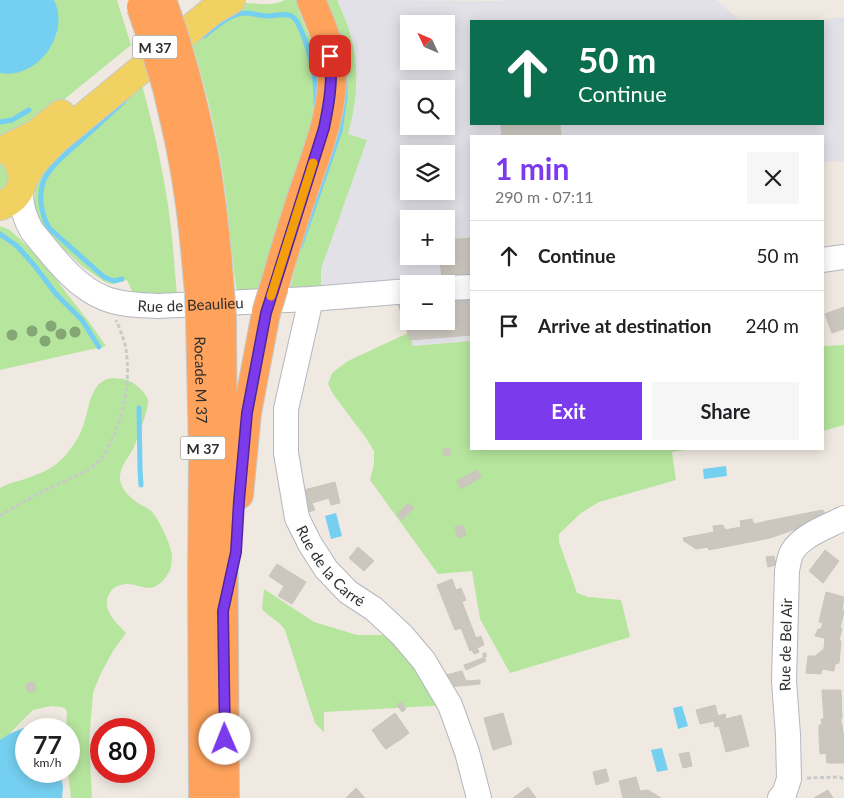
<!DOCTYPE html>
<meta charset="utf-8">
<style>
:root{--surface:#fff;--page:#f6f6f6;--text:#202124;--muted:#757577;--line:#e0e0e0;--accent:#7c3aed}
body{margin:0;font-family:Lato,sans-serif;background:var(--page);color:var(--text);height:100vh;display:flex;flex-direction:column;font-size:19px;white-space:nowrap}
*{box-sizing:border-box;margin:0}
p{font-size:16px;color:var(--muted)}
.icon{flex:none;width:28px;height:28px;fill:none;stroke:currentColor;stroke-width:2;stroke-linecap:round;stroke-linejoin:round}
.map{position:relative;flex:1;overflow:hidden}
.drawer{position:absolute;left:470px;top:135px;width:354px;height:315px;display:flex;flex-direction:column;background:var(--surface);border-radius:0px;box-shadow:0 2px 12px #0003}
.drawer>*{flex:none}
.banner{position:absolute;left:470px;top:20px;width:354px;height:105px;border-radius:0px;box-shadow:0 2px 12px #0003;background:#0b6e4f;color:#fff;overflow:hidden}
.needle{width:32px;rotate:314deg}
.tools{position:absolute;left:400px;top:15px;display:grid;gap:10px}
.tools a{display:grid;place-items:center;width:55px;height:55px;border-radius:0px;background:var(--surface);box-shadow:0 2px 12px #0003;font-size:25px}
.speed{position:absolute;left:15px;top:718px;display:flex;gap:10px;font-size:25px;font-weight:700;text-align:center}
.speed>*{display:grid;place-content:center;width:65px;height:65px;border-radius:50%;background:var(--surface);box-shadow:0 2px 12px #0003;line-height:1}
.speed small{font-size:12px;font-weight:400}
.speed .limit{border:8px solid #d22;background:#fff;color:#111}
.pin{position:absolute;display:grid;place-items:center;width:42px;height:42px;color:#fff;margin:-21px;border-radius:10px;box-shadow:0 2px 8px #0006}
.me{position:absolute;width:55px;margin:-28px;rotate:359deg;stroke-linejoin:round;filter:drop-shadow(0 0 4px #0008)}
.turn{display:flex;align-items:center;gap:18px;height:105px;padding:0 25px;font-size:22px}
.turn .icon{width:65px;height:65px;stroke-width:2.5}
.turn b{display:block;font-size:35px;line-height:42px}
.round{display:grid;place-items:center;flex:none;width:52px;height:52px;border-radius:0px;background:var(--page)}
.summary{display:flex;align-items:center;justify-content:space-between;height:85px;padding:0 25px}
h1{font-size:30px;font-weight:700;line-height:38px;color:var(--accent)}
.button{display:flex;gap:10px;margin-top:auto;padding:10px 25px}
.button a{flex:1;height:58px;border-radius:0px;background:var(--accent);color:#fff;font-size:20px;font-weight:700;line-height:58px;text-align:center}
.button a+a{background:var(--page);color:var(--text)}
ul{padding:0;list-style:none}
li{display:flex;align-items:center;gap:15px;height:70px;padding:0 25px;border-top:1px solid var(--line)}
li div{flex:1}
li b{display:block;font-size:19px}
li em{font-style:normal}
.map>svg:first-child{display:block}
.industrial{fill:#e3e1e8;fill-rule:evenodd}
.green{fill:#b6e59e}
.water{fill:#75cff0}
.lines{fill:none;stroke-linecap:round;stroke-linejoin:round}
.stream{stroke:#75cff0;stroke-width:5}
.building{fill:#cbc7bf;stroke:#cbc5ba}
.minor-casing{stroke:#b4b7c1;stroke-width:26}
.major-casing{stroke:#c9c9c9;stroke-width:30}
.highway-casing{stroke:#c9c9c9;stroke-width:30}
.path{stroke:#c9c9c9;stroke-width:3;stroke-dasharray:4 2.5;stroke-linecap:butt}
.minor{stroke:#fff;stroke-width:24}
.major{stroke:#f2d163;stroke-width:28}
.highway{stroke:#ffa35c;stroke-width:28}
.highway-bridge-casing{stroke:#c9c9c9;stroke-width:30;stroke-linecap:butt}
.highway-bridge{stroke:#ffa35c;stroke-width:28}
.tree{fill:#84a574}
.route-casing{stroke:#51269a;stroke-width:12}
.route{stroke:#7c3aed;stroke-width:9}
.slow{stroke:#f59e0b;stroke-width:9}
.labels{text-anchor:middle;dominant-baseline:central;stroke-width:4;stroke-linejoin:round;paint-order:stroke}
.shield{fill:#fff;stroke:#6d6d6d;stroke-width:1}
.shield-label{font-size:14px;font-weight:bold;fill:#2e2e2e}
.street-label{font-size:15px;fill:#2e2e2e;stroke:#fff}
</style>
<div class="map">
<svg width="844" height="798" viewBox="0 0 844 798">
<rect width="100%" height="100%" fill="#efe9e1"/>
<g class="industrial">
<path d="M337,0L497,1L509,0H716L741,21H471V124H822V21H815L844,17V161L823,162L822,136H471V282L445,284H421L420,279L321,286V269L367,140L348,134L354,110L357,83L356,70L354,47L351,36ZM409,24H446V61H409ZM409,89H446V126H409ZM409,154H446V191H409ZM409,219H446V256H409Z"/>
<path d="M471,298V341L412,346L398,304L409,303V321H446V301Z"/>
</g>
<g class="green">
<path d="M54,0H117L131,45L35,123L9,135H0V73H4L56,37C58,24 59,12 54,0Z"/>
<path d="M285,0H302L306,8L299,11L312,43L318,62L322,97L262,290L237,293C231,254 229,214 223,175C216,128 204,82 190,37L240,3C256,2 270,8 285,0Z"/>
<path d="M322,0H337C342,12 348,24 351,37C360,68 357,103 348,134L367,140L321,269V286L290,288L296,265L292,263L333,134Z"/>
<path d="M141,81C151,118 160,155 166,193C172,227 174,261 177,296L135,294L132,291L127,280L112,284L105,282L82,266L52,238L40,222L36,211L34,201L35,192L36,182L47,163Z"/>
<path d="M0,163C7,168 8,173 9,181L0,194Z"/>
<path d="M0,226L10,230L37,255L89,322L106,346L0,370Z"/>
<path d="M408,333L413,346L471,341V449H691L672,452L676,480L599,502L581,513L559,534V542L577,593L588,597L621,600L630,637L510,673L480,619L472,571L438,574L370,480L374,464V451L366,438L333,394L328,384L332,373L348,361Z"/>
<path d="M844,345V425L823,431V346Z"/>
<path d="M112,378C116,379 123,378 127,380C134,382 147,393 148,401C149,408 138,437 135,445C130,456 119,467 120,479C121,489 130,498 138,503C142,506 147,507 151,511C158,517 171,545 172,555C172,559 171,563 171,567C169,574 162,584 154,587C146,590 136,584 128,584C121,584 115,586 111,591C99,607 115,622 126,633L113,651L100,675L93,693L89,742L92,798H71L68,771L69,729H66L67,714L66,709L61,707L51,706L33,710L9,734L0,740V488C8,483 16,482 25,479C51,470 61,464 76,441C80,435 83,427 85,420C90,404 91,381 112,378Z"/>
<path d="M264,589L314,622L357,635H402L450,705L324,712V732L315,723L285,630C279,621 269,617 262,609Z"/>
</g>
<g class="water">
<path d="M0,0H54C71,34 37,80 0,73Z"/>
<path d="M726,466L727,476L704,479L703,469Z"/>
<path d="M336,513L342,536L331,539L325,516Z"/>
<path d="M682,706L688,726L678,729L673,708Z"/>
<path d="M33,724L41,725L44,729H26V771H60L63,787L62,798H0V740L9,734Z"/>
<path d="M662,748L668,770L657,772L651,750Z"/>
</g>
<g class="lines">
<g class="stream">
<path d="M338,34C343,46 345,56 345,69"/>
<path d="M204,36C216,27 229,14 244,13C252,13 261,16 270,16C278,15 287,13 293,17C297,20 299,26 301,30C311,54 317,79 316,105"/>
<path d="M0,122L12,120L29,110"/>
<path d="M0,234L17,246L34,265L56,294L82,320L99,347"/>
<path d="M300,247L340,131L345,97V83"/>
<path d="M122,279L114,281L104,277L49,228C41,214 38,195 44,180C51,165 67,153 78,143C94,129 109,115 124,101"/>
<path d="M139,408L140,469L141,485"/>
</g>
</g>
<g class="building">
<path d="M501,124H560L561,136H502Z"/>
<path d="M471,238V275L442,277L440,262L419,263V256H446V240Z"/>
<path d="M471,298V335L410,340L398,304L409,303V321H446V301Z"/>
<path d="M844,307V329L832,333L825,314Z"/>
<circle cx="447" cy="452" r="4"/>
<path d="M477,470L481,477L461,489L457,481Z"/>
<path d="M335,482L340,503L331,505L329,498L312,503L315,510L304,513L300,491Z"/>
<path d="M408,503L414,508L402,520L397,515Z"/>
<path d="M823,510L828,520L796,537L793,530L770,538L767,521Z"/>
<path d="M752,519L754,524L767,521L770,538L709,550L708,547L696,549L684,541L683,538L714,532L713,526L723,525L725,530L741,527L740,521Z"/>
<path d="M463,525L466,535L458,538L455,527Z"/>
<path d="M358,547L374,561L364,571L349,558Z"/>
<path d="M825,550L839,561L823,583L809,571Z"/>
<path d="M774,556L776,565L768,567L766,557Z"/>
<path d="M277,564L306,582L292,604L278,596L284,586L269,576Z"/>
<path d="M452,579L456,590L461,588L466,600L462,602L476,638L481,636L484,645L477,648L479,652L474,654L472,650L470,651L461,628L455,630L437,585Z"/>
<path d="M826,592L844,597L842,610H844V612L840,628H842L839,641L815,636L818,629H821L823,623L819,622Z"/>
<path d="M825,638L841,641L839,663L835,664L834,671L822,669L821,674L806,673L808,656H815L824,649Z"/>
<path d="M483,653H486V657H484L486,661L466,670L464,665L483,658Z"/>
<path d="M462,671L466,681L480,680V684L448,687L442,676Z"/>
<circle cx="31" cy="687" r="5"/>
<path d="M822,690H841L842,718L841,719V724L822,725L821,719H824Z"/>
<path d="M401,702L406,709L402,712L397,705Z"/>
<path d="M715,705L718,716L725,714L726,719L741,715L749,746L726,752L719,726L715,727L714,721L700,724L696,710Z"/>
<path d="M395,713L409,733L401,739L398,735L383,746L372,730Z"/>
<path d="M503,713L512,744L493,750L484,718Z"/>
<path d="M842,724L843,734H844V763H827L826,753H830L829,735H819V725Z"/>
<path d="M398,735L401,739L386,749L383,746Z"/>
<path d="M819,735H829L830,753L820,754Z"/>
<path d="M689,752L692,766L683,768L679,754Z"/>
<path d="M606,769L609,781L596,785L593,772Z"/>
<path d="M636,777L640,791L648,790L661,798H623L619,781Z"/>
<path d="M528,787L536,798H513Z"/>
<path d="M356,788L365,798H346Z"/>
<path d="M828,790L833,798H814Z"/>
</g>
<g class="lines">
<defs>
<g id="minor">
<path id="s1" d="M20,189C21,204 24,218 32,231C52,255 75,287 104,298C120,305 141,305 157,306L311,299L409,291"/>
<path d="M822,260L844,257"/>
<path d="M446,288L471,287"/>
<path id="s2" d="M311,299L286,409V453L297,518L310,544L326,569L348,592L374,609L402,635L424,661L450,705L467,752L479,798"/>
<path id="s3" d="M780,798L784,794L789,779L788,735L784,681L787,571C788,565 789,558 792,552C802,535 827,527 844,518"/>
</g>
<g id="major">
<path d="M3,150L36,134L61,114"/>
<path d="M23,180L32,164L54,141L212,11L231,0"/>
<path d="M0,206C19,199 29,181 18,162"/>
</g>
<g id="highway">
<path d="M185,73C193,104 201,135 206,166C213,208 217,249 220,291"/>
<path d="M167,88C172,111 178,133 182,156C191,201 195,247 199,293"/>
<path d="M274,287C283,256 292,226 302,196C316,155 334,112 332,69C331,45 320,22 311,0"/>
<path d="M222,317L225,798"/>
<path id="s4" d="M200,318L203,453L202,577L203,798"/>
<path d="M239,495L247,413L266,313"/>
</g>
</defs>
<use href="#minor" class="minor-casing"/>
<use href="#major" class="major-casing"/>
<use href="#highway" class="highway-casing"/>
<g class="path">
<path d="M0,516C17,505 35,495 54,486C66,480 80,475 92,467C111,454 122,415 126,392C128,378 128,363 126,349C124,339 120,329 116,320"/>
<path d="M807,778L840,777L844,780"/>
</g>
<use href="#minor" class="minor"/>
<use href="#major" class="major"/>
<use href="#highway" class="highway"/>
<defs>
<g id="highway-bridge">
<path d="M162,0L173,32L185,73"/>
<path d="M141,7L152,39L167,88"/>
<path d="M220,291L222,317"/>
<path d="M199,293L200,318"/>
<path d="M266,313L274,287"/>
</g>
</defs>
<use href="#highway-bridge" class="highway-bridge-casing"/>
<use href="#highway-bridge" class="highway-bridge"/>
</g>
<g class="tree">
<circle cx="51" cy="326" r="5.5"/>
<circle cx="32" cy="331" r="5.5"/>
<circle cx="75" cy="332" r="5.5"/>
<circle cx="61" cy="334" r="5.5"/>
<circle cx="12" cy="335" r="5.5"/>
<circle cx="45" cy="341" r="5.5"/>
</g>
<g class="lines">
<defs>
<path id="route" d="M225,739L223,611L236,552L239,501L247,413L266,313L324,128C329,104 333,81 330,56"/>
</defs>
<use href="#route" class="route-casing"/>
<use href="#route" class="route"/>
<path class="slow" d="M271,296L313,163"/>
</g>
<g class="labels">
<g class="shield">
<rect x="132.5" y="35.5" width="45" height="23" rx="4"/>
<rect x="180.5" y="436.5" width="45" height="23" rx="4"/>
</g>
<g class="shield-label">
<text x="155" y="47">M 37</text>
<text x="203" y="448">M 37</text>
</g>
<g class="street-label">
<text stroke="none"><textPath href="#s1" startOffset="231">Rue de Beaulieu</textPath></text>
<text stroke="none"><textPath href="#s4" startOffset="62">Rocade M 37</textPath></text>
<text stroke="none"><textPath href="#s2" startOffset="282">Rue de la Carré</textPath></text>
<text stroke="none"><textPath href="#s3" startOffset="156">Rue de Bel Air</textPath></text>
</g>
</g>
</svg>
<div class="tools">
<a><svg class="needle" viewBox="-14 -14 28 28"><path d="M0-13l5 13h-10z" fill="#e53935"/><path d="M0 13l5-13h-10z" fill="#757577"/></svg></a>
<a><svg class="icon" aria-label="search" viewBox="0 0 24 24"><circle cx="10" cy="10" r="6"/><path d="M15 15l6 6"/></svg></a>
<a><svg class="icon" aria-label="layers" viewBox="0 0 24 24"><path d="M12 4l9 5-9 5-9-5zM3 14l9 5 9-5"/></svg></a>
<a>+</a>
<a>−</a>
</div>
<div class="speed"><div>77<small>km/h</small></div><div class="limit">80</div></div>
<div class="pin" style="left:330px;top:56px;background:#d93025"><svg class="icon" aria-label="arrive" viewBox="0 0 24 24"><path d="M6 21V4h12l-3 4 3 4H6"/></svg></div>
<svg class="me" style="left:225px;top:739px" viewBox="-20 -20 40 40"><circle r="19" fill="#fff"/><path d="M0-13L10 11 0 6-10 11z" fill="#7c3aed"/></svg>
<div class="banner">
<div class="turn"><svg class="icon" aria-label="ahead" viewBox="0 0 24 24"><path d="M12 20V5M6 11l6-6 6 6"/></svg><div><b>50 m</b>Continue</div></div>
</div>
<section class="drawer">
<div class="summary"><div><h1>1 min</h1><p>290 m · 07:11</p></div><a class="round"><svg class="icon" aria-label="close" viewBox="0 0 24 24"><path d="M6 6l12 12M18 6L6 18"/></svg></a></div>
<ul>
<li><svg class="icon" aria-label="ahead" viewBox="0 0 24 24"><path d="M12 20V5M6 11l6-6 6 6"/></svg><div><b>Continue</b></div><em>50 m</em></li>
<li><svg class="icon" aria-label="arrive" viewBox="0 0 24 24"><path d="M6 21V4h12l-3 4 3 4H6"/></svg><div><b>Arrive at destination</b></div><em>240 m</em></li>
</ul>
<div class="button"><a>Exit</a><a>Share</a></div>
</section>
</div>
